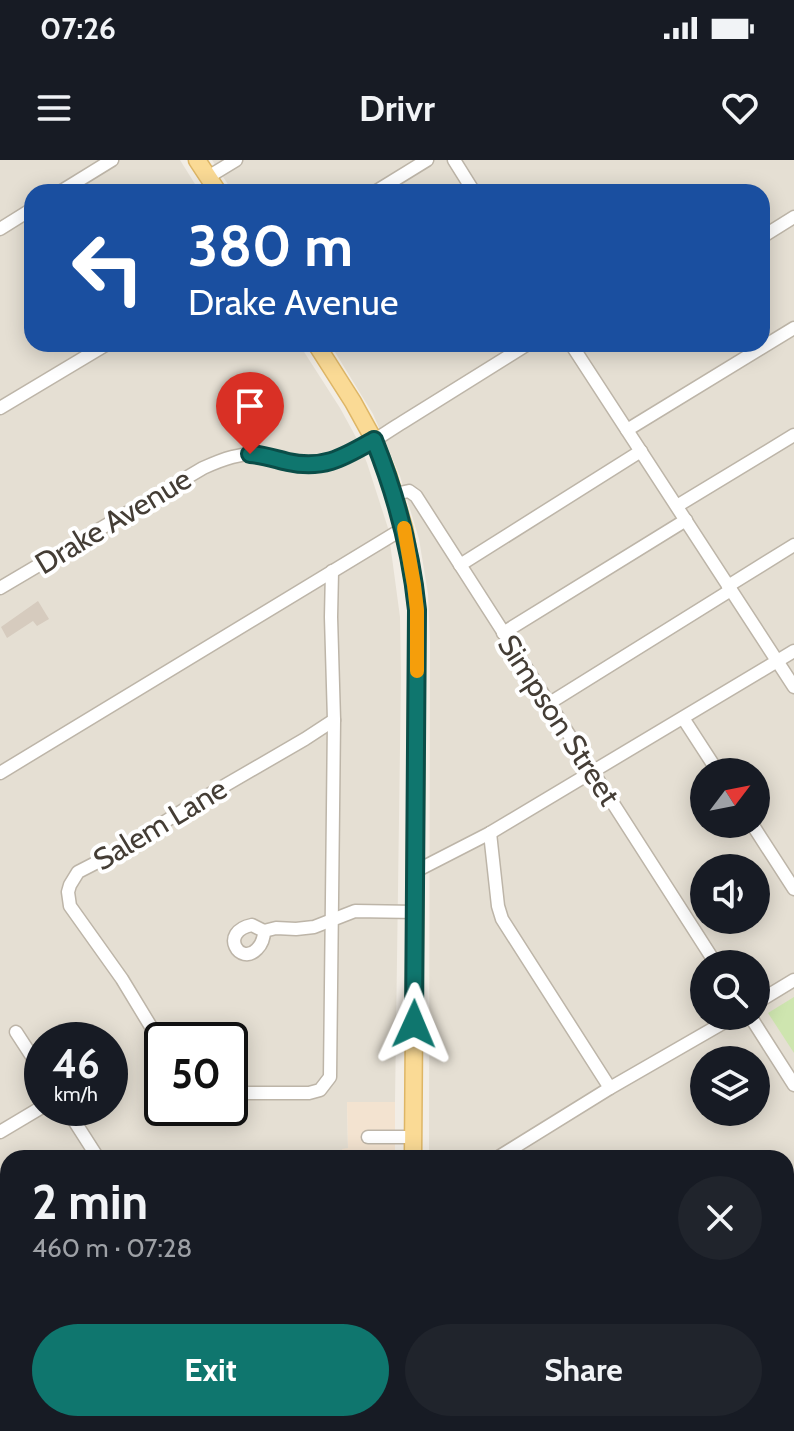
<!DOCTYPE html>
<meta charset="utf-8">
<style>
:root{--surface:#171b24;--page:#20242c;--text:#f1f3f6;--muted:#9ea1a6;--accent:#0f766e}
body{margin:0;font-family:Cabin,sans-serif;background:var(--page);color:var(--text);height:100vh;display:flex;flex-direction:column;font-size:30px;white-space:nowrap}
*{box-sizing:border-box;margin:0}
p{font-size:26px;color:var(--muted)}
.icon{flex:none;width:44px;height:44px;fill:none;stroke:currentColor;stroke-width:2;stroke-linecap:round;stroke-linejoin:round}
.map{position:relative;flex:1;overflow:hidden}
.details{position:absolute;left:0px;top:990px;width:794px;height:282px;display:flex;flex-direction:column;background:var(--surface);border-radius:24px 24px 0 0;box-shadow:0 4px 20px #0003}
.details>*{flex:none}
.banner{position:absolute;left:24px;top:24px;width:746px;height:168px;border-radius:24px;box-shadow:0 4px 20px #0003;background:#1a4fa0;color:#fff;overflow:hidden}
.needle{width:52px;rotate:58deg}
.tools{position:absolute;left:690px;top:598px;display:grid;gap:16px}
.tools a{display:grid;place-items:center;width:80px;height:80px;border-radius:50%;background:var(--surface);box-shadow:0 4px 20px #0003;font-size:40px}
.speed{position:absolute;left:24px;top:862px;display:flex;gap:16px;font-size:40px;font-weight:700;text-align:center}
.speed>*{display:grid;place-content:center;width:104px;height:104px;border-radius:50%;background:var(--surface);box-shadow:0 4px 20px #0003;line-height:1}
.speed small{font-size:20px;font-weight:400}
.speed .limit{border:4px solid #111;border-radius:12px;background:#fff;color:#111}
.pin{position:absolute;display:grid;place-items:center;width:68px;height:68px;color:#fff;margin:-82px -34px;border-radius:50% 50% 50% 0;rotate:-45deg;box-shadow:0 0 8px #0007}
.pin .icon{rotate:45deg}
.me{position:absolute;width:88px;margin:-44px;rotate:1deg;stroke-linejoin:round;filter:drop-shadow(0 0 6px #0008)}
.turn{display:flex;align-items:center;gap:28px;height:168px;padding:0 32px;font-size:36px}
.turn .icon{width:104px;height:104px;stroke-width:2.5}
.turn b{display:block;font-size:56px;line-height:68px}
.round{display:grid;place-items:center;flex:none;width:84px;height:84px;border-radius:42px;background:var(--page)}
.overview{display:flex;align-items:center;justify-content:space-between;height:136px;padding:0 32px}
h1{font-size:48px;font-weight:700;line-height:60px}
.button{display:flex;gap:16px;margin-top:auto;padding:16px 32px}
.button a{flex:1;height:92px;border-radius:48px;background:var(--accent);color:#fff;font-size:32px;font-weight:700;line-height:92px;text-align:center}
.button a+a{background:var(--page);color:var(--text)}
.status{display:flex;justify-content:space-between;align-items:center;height:56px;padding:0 40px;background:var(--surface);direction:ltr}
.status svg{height:22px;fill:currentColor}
header{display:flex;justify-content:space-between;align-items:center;height:104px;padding:0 32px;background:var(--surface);font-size:36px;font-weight:700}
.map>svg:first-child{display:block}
.residential{fill:#e5dfd3;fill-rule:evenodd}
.commercial{fill:#f3e3d0}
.green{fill:#cee5af}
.building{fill:#d6cbbe}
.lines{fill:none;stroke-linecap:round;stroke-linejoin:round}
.minor-casing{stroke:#bdb5a8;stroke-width:15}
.major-casing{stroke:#deb666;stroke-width:19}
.minor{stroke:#fff;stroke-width:12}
.major{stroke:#fada95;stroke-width:16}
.route-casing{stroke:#0a4d48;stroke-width:20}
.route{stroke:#0f766e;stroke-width:14}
.slow{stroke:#f59e0b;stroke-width:14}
.labels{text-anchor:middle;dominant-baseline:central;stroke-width:8;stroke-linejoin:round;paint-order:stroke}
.street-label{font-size:30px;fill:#443d35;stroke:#fff}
</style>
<div class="status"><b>07:26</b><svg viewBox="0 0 49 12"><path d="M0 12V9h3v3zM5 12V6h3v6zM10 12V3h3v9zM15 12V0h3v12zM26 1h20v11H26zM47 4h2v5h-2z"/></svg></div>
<header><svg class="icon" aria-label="menu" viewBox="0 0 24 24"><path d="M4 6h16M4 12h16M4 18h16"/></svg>Drivr<svg class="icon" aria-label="heart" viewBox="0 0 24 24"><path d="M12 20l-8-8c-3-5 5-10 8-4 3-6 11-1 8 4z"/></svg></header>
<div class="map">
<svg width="794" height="1271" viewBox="0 0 794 1271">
<rect width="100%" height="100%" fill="#f2ede5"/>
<g class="residential">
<path d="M0,0H180L200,32H32V184H299L340,248L357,279L367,303L388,368L400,457L401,517L395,942H347L348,989L343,996L247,994L239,998H8V1264H219L181,1271H0ZM42,880H110V948H42ZM162,880H230V948H162Z"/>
<path d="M212,0H794V1271H560L555,1264H786V998H429L430,482L428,434L419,379L400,316L373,254L330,184H762V32H233ZM704,612H756V664H704ZM704,708H756V760H704ZM704,804H756V856H704ZM704,900H756V952H704Z"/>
</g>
<path class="commercial" d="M347,942H395V998H239L247,994L343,996L342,989L348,988Z"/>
<path class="green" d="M794,837V893L768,853Z"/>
<path class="building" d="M38,441L49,459L37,466L33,461L7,478L1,467Z"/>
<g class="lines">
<defs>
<g id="minor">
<path d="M454,0L474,32"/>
<path d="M208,17L236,0"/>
<path d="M60,32L112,0"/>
<path d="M375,32L427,0"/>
<path d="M0,69L32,49"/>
<path d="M762,77L794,57"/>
<path d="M571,184L794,527"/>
<path d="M0,248L107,184"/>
<path d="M627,270L794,168"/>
<path d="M395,334L409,331L416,336L716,804"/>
<path d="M677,346L794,275"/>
<path d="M460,405L641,291"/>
<path d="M728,426L794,385"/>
<path d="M0,428L203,308C223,299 241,292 262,295C284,298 306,310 328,303C355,295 380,276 403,262C445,236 487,210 528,184"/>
<path d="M503,473L686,360"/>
<path d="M548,544L731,430"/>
<path d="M683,558L718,612"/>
<path d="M0,613L404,368"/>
<path d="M752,664L794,729"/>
<path d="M490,673L498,746L502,759L610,928"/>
<path d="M416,711L490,673L794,491"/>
<path d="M252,765L264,771C264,779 262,784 257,789C240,807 218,772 252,765Z"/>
<path d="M264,771L276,768L296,769L314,767L355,751L416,752"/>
<path d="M756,843L794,820"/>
<path d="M750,856L794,925"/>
<path d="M16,872L42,912"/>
<path d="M162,885L122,819L70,746L68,732L70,725L78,712L115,693L193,644L305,579L334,560"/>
<path d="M230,933H309L320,930L330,917L334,560L331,457L332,411"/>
<path d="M66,948L98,998"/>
<path d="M0,972L42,947"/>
<path d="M368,977H413"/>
<path d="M248,998H271"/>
<path d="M497,998L610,928L735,856"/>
<path d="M786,1045L794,1043"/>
<path d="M786,1143L794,1155"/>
<path d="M0,1169L8,1157"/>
<path d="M786,1197L794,1192"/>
<path d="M0,1230L8,1225"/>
<path d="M83,1264L87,1271"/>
<path d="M481,1264H487"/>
<path d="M540,1264L545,1266L548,1271"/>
<path d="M241,1271L253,1269L255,1264"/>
<path d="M351,1271V1264"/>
<path d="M378,1271V1264"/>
</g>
<g id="major">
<path d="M197,0L218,32"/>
<path d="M316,184L353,242L374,280L388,315L404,368L414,425L417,450L416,595L413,998"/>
<path d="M419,1264L420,1271"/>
<path d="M398,1271L403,1264"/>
</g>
</defs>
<use href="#minor" class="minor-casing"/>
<use href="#major" class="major-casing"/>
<use href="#minor" class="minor"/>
<use href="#major" class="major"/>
</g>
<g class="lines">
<defs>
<path id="route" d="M250,294C264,295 275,299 288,302C324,310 344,297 374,280C396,335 411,390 417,450L414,864"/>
</defs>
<use href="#route" class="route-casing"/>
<use href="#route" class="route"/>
<path class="slow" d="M404,368L414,425L417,450V511"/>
</g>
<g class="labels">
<g class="street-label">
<text transform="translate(113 361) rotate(-31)">Drake Avenue</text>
<text transform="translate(559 560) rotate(57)">Simpson Street</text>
<text transform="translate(160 664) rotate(-31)">Salem Lane</text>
</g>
</g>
</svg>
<div class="tools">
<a><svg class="needle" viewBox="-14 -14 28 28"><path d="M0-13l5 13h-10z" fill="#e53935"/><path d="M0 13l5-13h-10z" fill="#9ea1a6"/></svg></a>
<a><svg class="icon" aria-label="sound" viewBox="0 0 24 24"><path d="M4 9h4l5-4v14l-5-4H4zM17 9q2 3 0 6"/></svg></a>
<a><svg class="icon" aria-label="search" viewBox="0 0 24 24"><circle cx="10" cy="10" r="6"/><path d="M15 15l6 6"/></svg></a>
<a><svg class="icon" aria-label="layers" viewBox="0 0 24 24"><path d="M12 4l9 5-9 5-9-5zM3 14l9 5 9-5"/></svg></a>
</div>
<div class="speed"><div>46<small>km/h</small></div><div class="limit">50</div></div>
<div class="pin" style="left:250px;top:294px;background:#d93025"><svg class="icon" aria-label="arrive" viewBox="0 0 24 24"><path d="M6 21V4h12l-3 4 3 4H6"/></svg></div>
<svg class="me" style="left:414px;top:864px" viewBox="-20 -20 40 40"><path d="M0-17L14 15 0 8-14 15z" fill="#0f766e" stroke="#fff" stroke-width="4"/></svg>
<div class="banner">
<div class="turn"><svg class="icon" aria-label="left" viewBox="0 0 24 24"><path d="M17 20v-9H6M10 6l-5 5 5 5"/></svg><div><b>380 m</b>Drake Avenue</div></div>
</div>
<section class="details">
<div class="overview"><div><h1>2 min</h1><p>460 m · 07:28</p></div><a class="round"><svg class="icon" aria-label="close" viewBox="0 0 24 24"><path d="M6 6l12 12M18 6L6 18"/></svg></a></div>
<div class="button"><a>Exit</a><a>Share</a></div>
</section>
</div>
